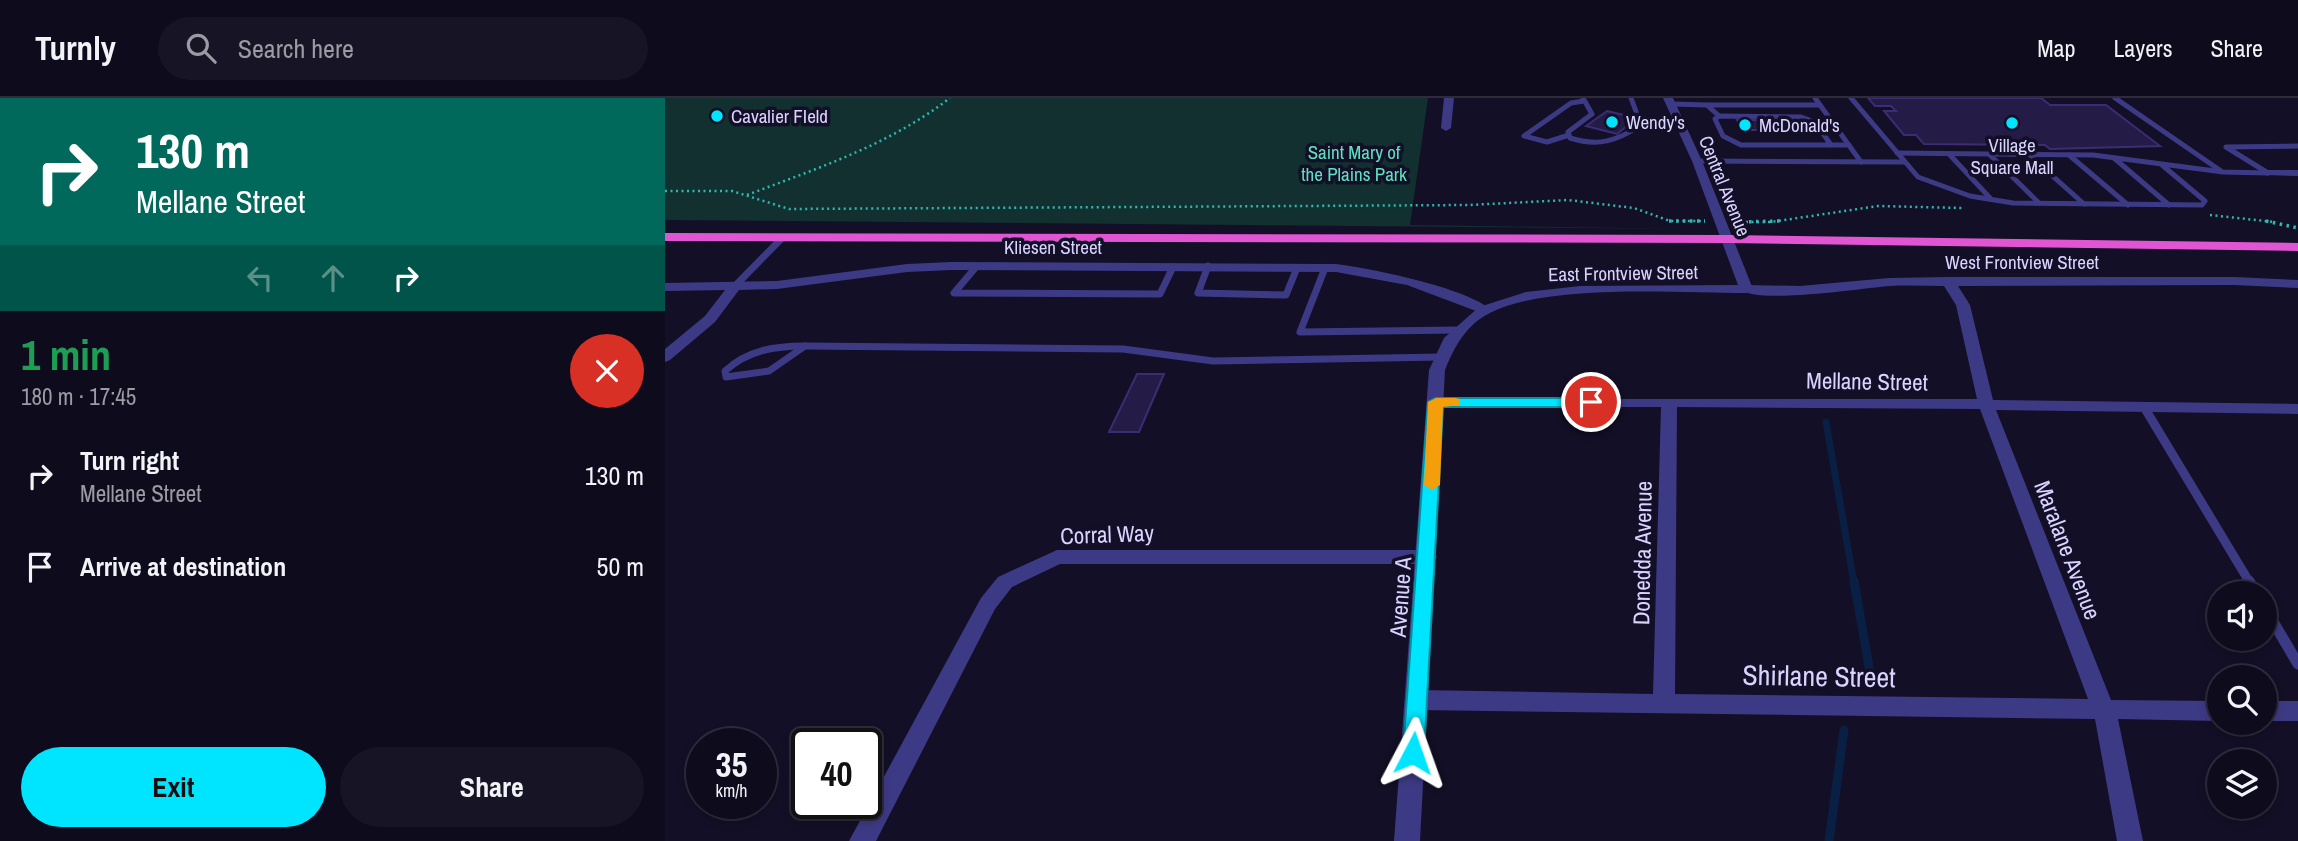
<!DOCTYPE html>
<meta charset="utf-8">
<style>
:root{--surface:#0e0b1c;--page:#171425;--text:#f1f3f6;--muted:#9b9ba3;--line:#2e2b3b;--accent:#00e5ff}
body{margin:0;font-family:"Archivo Narrow",sans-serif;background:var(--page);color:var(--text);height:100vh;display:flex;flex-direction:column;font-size:26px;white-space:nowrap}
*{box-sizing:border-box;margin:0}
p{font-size:23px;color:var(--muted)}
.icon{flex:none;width:38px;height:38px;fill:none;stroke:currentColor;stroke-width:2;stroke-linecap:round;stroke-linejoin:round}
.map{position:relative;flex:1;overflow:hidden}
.drawer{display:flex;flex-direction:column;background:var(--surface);width:665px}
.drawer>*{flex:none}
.top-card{background:#00695c;color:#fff;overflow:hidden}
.fabs{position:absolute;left:1542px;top:483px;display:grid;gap:14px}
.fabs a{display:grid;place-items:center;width:70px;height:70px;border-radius:50%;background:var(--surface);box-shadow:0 4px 10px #0003,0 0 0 2px var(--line);font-size:35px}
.speed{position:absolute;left:21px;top:630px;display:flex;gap:14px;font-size:35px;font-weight:700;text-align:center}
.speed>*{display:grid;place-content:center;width:91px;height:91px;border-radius:50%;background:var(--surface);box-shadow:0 4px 10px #0003,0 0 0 2px var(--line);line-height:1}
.speed small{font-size:18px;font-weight:400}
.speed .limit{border:4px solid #111;border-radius:10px;background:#fff;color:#111}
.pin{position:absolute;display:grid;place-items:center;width:60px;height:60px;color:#fff;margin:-30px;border:4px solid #fff;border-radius:50%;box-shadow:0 2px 7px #0007}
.me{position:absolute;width:77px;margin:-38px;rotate:4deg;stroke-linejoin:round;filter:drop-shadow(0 0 5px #0008)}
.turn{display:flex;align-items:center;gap:24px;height:147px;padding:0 21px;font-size:32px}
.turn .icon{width:91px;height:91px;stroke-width:2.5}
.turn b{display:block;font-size:49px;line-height:60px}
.lanes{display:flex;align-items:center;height:66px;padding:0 21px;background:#0003;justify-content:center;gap:35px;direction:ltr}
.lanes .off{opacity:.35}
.round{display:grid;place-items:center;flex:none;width:74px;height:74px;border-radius:37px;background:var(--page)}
.overview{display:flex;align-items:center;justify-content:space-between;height:119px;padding:0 21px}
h1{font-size:42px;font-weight:700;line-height:52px;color:#1e9e55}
.primary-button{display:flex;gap:14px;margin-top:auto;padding:14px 21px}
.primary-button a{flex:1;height:80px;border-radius:42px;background:var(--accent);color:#111;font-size:28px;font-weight:700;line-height:80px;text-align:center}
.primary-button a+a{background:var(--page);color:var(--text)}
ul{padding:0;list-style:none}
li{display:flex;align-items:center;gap:21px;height:91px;padding:0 21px}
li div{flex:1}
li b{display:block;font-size:26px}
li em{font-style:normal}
header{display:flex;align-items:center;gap:42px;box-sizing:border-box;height:98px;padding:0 35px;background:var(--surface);border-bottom:2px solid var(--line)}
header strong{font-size:33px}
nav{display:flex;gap:38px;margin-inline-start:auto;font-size:24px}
.search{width:490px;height:63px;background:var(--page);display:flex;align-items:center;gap:18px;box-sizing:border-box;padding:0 24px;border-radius:38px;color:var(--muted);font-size:26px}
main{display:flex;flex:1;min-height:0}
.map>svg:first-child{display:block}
.green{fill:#12302f}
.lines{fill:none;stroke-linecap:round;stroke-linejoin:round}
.stream-far1{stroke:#0a1f44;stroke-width:7}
.stream{stroke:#0a1f44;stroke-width:9}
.building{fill:#241b47;stroke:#3b2d73;stroke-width:2}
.path-far1{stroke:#2fb8b0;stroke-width:2.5;stroke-dasharray:2 3.5;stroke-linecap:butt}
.path{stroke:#2fb8b0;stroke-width:3.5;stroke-dasharray:2.5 4.5;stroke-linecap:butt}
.service-far3{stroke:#3d3a85;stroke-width:5}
.service-far2{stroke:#3d3a85;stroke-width:7}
.service-far1{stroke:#3d3a85;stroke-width:9}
.service{stroke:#3d3a85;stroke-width:11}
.minor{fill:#3d3a85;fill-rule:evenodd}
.tertiary{fill:#3d3a85;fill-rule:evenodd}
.trunk{fill:#e055d1;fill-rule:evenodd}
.route{fill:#00e5ff;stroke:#0095a6;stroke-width:2}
.slow{fill:#f59e0b}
.poi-dot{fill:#00e5ff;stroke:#130f26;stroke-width:2.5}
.labels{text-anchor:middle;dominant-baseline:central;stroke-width:7;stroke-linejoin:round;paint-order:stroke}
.far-poi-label{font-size:19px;fill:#d9d4ff;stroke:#130f26;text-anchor:start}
.far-park-label{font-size:19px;fill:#5fe0c0;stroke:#130f26}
.far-street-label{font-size:19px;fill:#d9d4ff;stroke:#130f26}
.street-label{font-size:23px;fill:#d9d4ff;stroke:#130f26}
.near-street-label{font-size:28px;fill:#d9d4ff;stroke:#130f26}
</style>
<header>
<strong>Turnly</strong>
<div class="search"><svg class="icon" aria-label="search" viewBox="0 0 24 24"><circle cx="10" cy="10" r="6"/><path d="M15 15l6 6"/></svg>Search here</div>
<nav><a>Map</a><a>Layers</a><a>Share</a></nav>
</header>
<main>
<section class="drawer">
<div class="top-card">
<div class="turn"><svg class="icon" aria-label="right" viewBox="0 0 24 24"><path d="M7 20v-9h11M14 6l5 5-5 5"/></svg><div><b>130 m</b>Mellane Street</div></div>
<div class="lanes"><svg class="icon off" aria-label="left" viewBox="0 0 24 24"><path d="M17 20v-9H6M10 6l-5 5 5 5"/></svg><svg class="icon off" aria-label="ahead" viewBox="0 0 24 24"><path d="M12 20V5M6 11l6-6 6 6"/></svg><svg class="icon" aria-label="right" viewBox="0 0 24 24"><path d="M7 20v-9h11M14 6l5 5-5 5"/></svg></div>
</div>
<div class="overview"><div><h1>1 min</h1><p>180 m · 17:45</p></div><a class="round" style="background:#d93025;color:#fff"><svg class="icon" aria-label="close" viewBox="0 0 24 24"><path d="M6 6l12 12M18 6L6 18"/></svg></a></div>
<ul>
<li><svg class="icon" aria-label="right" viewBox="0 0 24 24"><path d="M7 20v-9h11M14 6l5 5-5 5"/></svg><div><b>Turn right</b><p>Mellane Street</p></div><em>130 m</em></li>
<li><svg class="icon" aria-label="arrive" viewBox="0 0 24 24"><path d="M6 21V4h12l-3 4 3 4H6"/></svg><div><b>Arrive at destination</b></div><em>50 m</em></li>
</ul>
<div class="primary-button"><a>Exit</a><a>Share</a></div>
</section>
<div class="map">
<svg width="1633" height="743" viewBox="0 0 1633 743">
<rect width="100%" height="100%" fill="#130f26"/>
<path class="green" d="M0,0H763L745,127L1027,131L0,122Z"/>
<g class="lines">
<path class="stream-far1" d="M1161,324L1189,485"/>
<g class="stream">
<path d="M1189,483L1206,580"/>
<path d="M1164,743L1179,632"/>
</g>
</g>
<g class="building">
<path d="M1203,0H1376L1385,7H1441L1495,48L1385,51L1380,47L1259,46L1251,37H1239L1219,13H1231L1226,8H1210Z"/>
<path d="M942,13L972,20L952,36L921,28Z"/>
<path d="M1072,22H1127L1133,32H1077Z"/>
<path d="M472,276H499L474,334H444Z"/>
</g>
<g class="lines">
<g class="path-far1">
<path d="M0,93H67L124,111L804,107L903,102L969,110L1005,123H1040"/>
<path d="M82,97C153,70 224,47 285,0"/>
<path d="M1545,117L1609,124"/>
<path d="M1070,124H1106L1213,108L1298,110"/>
</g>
<g class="path">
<path d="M1004,123H1040"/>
<path d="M1601,123L1633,130"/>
<path d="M1070,124L1115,123"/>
</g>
<g class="service-far3">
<path d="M918,0L927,16L903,34L905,40C933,49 952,43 976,27L966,0"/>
<path d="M1150,0L1196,64"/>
<path d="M1186,0L1253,79L1305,98L1348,105L1537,107L1540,103L1497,67"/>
<path d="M1450,0L1556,73"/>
<path d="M1006,6L1042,7L1054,18"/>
<path d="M1042,7H1155"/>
<path d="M1054,18L1136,19L1150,24L1166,47H1076L1058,38L1050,21Z"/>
<path d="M904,37L882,44L859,38L906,5L919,3"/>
<path d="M1166,47H1184"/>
<path d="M1232,55L1428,57L1558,74L1603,75"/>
<path d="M1284,56L1326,101"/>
<path d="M1325,57L1374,105"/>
<path d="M1364,57L1419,106"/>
<path d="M1404,57L1463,107"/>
<path d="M1449,60L1504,107"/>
<path d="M1032,63L1240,64"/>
<path d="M1603,75L1561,49L1633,48"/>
</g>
<g class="service-far2">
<path d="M543,168L533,195L621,197L632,170"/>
<path d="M311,169L289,195L495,196L508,169"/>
<path d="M660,170L635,234L793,232"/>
<path d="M69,189L117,140"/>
<path d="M140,248L458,251L548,263L776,259"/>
<path d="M140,248L104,273L61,279L60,273C83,252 110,248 140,248Z"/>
</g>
<path class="service-far1" d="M1479,309L1585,485"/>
<g class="service">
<path d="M1584,483L1591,495"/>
<path d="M1600,510L1633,566"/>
</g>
<g class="minor">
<path d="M779,0H789L786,30L781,33L776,30Z"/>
<path d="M1603,72H1633V78L1599,77V73Z"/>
<path d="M286,164L671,166C704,170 803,190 826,212L819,216L742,187L671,174L286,172L242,174L112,191L74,192L50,224L5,262L0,264V251L40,218L60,192L0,193V185L112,183L242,166Z"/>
<path d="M1283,179H1569L1633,182V190L1569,187L1293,188L1305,207L1328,302L1633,306V316L1331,312L1446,602L1554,603V623L1453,621L1478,743H1452L1430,621L752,612L744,609L741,602L744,595L752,592L988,596L996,309H771L763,304L765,301H1312L1291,207L1279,188C1261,188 1243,187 1225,188C1197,190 1092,207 1074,191L1081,187L1135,188L1224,180ZM1012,309L1315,311L1423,601L1010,596Z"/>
<path d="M392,452H762L769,454L772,459L769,464L762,466H395L347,489L330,511L211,743H184L316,500L333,479Z"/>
<rect x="1600" y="603" width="33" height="20"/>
</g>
<path class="tertiary" d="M998,0H1008L1037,63L1088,191L1081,195C1014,195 883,185 825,215C802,226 789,249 780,272L755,743H729L764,272L779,240L814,209L861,194L915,188L1073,187L1027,63Z"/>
<path class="trunk" d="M0,135L1063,137L1633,145V153L1063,145L0,143Z"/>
</g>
<path class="route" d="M771,300H926L934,304L926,309H778L759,655L756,662L748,665L741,662L738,655L763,304Z"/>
<path class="slow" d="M790,300L795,301V307L778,309L775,387L767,392L759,387L763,304L771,300Z"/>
<g class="poi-dot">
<circle cx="52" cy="18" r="7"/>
<circle cx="947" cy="24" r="7"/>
<circle cx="1347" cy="25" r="7"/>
<circle cx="1080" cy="27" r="7"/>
</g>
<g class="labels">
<g class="far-poi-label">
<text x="66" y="18">Cavalier FIeld</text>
<text x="961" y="24">Wendy's</text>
<text x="1094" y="27">McDonald's</text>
<text x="1347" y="47" text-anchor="middle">Village<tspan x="1347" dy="22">Square Mall</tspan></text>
</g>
<g class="far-park-label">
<text x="689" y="54">Saint Mary of<tspan x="689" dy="22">the Plains Park</tspan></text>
</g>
<g class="far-street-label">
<text transform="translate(1060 88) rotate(68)">Central Avenue</text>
<text x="388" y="149">Kliesen Street</text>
<text x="1357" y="164">West Frontview Street</text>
<text transform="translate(958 175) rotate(-1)">East Frontview Street</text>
</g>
<g class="street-label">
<text transform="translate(1202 283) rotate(1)">Mellane Street</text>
<text transform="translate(442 436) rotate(-2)">Corral Way</text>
<text transform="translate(1403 452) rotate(69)">Maralane Avenue</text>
<text transform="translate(977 455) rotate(-89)">Donedda Avenue</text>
<text transform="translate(735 499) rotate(-86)">Avenue A</text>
</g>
<g class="near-street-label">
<text transform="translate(1154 578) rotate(1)">Shirlane Street</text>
</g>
</g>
</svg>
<div class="fabs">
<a><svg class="icon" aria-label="sound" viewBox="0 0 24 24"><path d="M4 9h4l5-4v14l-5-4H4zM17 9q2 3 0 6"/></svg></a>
<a><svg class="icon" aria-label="search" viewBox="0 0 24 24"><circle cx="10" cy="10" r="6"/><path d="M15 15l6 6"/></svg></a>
<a><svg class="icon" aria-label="layers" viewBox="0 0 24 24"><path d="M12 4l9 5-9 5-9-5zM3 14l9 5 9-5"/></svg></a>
</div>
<div class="speed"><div>35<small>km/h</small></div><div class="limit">40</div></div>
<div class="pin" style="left:926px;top:304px;background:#d93025"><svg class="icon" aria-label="arrive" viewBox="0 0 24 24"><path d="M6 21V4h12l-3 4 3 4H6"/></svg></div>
<svg class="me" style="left:748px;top:655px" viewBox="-20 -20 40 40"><path d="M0-17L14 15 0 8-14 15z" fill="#00e5ff" stroke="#fff" stroke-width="4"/></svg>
</div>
</main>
